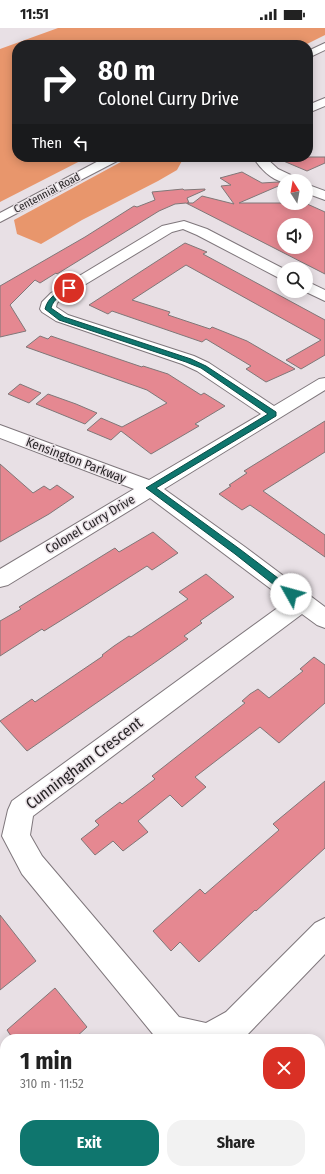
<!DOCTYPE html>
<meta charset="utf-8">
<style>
:root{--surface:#fff;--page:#f2f2f2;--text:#222;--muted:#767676;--accent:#0f766e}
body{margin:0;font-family:"Fira Sans Condensed",sans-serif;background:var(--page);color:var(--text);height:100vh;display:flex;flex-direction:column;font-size:15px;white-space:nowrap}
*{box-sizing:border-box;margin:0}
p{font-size:13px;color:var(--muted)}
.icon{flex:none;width:22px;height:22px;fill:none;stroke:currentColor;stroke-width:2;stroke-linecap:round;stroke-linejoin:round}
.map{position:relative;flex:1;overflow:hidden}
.sheet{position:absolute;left:0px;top:1006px;width:325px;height:140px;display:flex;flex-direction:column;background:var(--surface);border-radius:16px 16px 0 0;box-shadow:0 2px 10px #0003}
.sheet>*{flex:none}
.banner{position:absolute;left:12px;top:12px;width:301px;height:122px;border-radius:16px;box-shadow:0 2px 10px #0003;background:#202124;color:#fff;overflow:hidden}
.needle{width:26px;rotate:349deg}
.buttons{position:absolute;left:277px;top:146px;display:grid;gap:8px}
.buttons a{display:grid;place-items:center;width:36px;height:36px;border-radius:50%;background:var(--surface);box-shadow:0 2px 10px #0003;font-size:20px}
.pin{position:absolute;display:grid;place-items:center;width:34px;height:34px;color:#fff;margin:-17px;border:2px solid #fff;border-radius:50%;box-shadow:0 1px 4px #0007}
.me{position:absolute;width:44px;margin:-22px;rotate:308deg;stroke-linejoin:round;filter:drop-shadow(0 0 3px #0008)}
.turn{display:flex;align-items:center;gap:14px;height:84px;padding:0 20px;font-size:18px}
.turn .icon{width:52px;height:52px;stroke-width:2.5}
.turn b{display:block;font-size:28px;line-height:34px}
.then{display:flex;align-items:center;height:38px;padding:0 20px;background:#0003;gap:8px;font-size:15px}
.round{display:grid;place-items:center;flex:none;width:42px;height:42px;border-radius:16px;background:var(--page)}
.head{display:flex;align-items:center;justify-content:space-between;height:68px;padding:0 20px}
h1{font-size:24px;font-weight:700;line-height:30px}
.cta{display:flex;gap:8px;margin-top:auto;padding:8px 20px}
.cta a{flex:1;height:46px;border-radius:16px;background:var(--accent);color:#fff;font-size:16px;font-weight:700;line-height:46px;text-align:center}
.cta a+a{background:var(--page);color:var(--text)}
.status{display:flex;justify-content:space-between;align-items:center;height:28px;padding:0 20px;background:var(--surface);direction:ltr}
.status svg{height:11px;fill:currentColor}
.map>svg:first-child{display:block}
.forest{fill:#e8966c}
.building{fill:#e58891;stroke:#807778;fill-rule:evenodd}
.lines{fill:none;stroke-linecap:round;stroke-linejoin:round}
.minor-casing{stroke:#7f777c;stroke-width:2}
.major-casing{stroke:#7f777c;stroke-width:2}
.minor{fill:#fff;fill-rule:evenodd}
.major{fill:#fff;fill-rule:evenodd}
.route{fill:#0f766e;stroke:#0a4d48}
.labels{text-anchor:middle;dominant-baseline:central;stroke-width:3;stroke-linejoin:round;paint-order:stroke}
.far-street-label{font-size:11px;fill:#272426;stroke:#e8e0e5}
.street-label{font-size:13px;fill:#272426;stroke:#e8e0e5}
.near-street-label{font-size:16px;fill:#272426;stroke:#e8e0e5}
</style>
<div class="status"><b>11:51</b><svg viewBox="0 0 49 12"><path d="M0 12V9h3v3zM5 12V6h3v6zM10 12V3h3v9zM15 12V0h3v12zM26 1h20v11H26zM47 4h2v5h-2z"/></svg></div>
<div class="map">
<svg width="325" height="1146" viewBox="0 0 325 1146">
<rect width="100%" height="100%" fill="#e8e0e5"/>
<g class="forest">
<path d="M58,0H325V7L305,17H17V129H88L0,174V21Z"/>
<path d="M130,129H184L177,142L158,153L82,192L41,216L17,206L14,192Z"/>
<path d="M0,1114L5,1122V1141H17L20,1146H0Z"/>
</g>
<g class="building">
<path d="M274,129H325V135L307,143Z"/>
<path d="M242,144L262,155L278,154L283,156L239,175H305L325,184V246L186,175L175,176L159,183L57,246L56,245L40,255L35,252L10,277L26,303L0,309V258L85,209L134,178L137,179L155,172L152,164L183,161L184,162L205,161V162L187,170L189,175H187H193L202,168L234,176L221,158L231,157L220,150ZM284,197H306V219H284Z"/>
<path d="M185,215L207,224L203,226L325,292V327L301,341L286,332L321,312L186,237L132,272L170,284L168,287L210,301L212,299L247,313L295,341L266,354L246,341L251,338L206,311L202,314L112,283L108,286L89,277Z"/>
<path d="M40,308L48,311L51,308L142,339L143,338L168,346L201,367L204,365L225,378L195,396L199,398L151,426L121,403L111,412L87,402L101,390L122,399L167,375L147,362L26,319Z"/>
<path d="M20,356L41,365L29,375L8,366Z"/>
<path d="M48,366L76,376L97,385L85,396L36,376Z"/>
<path d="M325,393V424L263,463L325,507V529L250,477L242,482L219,466L231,458L229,457L247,445L244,443Z"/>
<path d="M0,436L33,465L44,458L50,462L57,457L74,469L49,486L0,514Z"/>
<path d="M153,504L178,525L152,542L147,538L81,580L44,603L42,601L0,628V593L21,581L19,579L115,520L119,524Z"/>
<path d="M206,546L234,569L200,593L202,595L184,608L188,611L157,633L27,723L0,693L32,671L35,674L103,628L102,627L114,618L129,608L131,609L188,571L179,564Z"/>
<path d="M314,629L325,637V675L279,715L260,699L195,749L206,759L182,779L170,767L138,793L148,804L123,823L113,813L95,827L81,811L99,797L95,793L120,774L122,776L155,751L152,748L245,675L242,673L250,666L258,661L269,670L303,643L300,641Z"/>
<path d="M325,753V820L256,883L255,882L199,934L180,914L171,923L153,903L200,861L205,866L279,802L273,796Z"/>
<path d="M0,887L36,933L0,962Z"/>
<path d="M55,960L87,999L74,1011H13L7,1002Z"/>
</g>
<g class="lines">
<defs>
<g id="minor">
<path d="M325,70V78L308,85V77Z"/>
<path d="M253,129H265L278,141L297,150L298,153C294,153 285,154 283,154C271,152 259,139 253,129Z"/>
<path d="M306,156L325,163V172L306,165Z"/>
<path d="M184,193L207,201L284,241V251L279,250L197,207L183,201L172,204L61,271L57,275L56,279L68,287L194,328L209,335L274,378L319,351L325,350V362L164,461L245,519L325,579V600L317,597L302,586L33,788L30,807L42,828L179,989L206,995L226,984L315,895L325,890V926L248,1006L239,1011H157L22,846L2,808L8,782L12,773L287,573L150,470L8,557L0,559V541L134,461L0,410V397L149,452L261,386L197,343L182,336L56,293L42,284L40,281L42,274L51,265L162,198Z"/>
<path d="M306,253L325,262V273L304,263H306Z"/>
</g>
<g id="major">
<path d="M325,15V22L308,30V23Z"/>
<path d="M106,129H121L119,132L0,194V185Z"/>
</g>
</defs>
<use href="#minor" class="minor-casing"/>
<use href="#major" class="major-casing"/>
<use href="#minor" class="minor"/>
<use href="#major" class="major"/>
</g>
<path class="route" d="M67,259L72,260C64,267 54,269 51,280L64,289L191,331L206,338L276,384V388L156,460L241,522L295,563L296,566L295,568H288L235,526L146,460L268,386L201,340L186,334L59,292L45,281C48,269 57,265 67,259Z"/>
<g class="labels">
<g class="far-street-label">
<text transform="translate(47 165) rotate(-28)">Centennial Road</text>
</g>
<g class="street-label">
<text transform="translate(76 432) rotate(21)">Kensington Parkway</text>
<text transform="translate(90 496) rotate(-31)">Colonel Curry Drive</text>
</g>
<g class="near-street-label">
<text transform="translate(84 735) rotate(-37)">Cunningham Crescent</text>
</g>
</g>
</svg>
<div class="buttons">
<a><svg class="needle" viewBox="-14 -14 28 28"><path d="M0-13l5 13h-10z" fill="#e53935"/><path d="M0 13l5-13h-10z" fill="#767676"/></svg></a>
<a><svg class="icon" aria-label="sound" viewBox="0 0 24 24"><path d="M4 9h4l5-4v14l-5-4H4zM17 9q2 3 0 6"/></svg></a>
<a><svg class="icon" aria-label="search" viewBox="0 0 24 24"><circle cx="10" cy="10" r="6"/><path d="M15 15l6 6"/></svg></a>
</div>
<div class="pin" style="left:69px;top:260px;background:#d93025"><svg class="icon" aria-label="arrive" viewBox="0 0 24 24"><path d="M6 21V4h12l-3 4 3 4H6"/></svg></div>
<svg class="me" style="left:291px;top:566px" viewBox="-20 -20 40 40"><circle r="19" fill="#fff"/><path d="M0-13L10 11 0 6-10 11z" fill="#0f766e"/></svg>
<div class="banner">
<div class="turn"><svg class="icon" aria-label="right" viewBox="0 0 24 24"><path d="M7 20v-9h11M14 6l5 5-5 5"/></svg><div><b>80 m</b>Colonel Curry Drive</div></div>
<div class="then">Then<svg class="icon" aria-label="left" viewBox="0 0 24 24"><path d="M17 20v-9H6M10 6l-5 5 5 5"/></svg></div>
</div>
<section class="sheet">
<div class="head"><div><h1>1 min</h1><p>310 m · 11:52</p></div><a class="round" style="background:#d93025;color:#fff"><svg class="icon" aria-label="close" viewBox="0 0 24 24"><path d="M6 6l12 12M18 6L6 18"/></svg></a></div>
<div class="cta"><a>Exit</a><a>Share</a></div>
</section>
</div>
